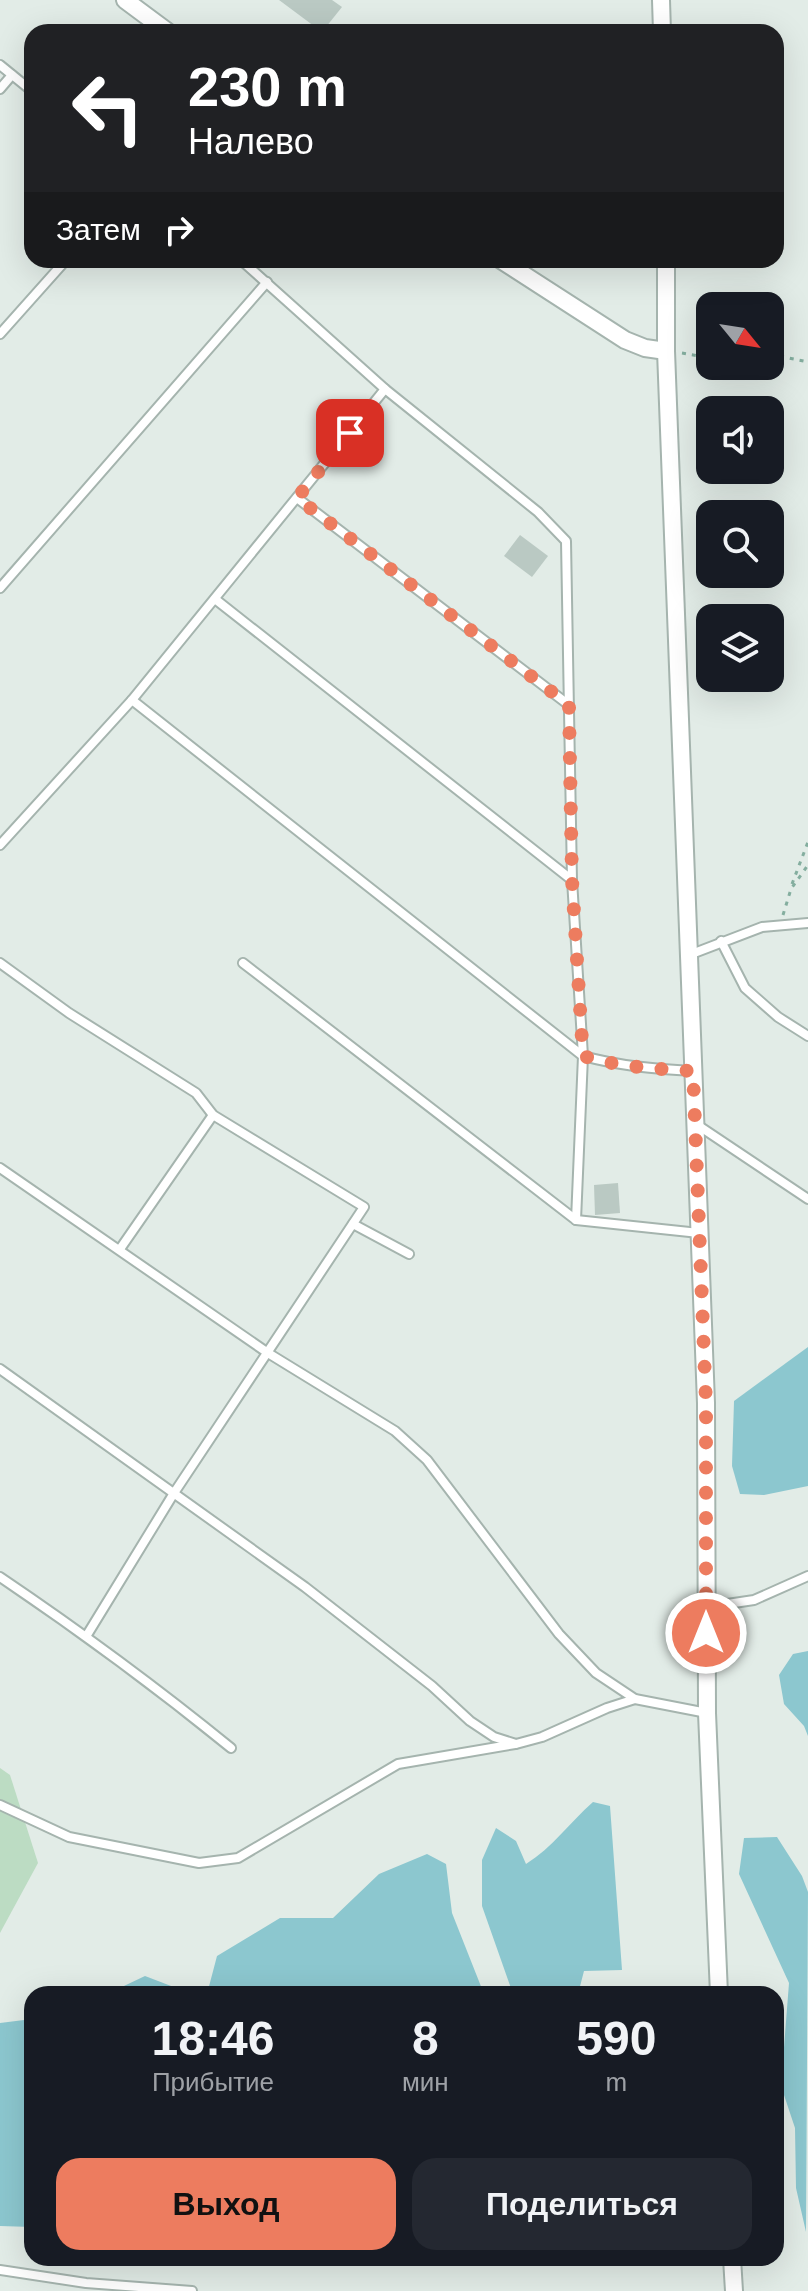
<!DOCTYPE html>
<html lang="ru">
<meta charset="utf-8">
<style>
:root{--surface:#171b24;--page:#242831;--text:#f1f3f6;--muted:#9ea1a6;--accent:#ed7c5f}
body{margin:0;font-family:Helvetica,sans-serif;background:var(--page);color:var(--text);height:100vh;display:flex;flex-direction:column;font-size:30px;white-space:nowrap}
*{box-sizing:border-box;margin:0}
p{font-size:26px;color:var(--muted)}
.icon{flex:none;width:44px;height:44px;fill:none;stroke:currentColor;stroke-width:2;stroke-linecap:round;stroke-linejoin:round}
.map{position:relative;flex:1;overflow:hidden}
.sheet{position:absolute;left:24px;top:1986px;width:760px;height:280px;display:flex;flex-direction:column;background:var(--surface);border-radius:24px;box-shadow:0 8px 32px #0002}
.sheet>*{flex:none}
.top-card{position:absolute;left:24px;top:24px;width:760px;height:244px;border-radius:24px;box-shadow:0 8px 32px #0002;background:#202124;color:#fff;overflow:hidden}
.needle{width:52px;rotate:120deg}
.tools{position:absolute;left:696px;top:292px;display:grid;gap:16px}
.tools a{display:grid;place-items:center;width:88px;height:88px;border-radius:16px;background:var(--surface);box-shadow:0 8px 32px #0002;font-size:40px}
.pin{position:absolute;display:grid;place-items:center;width:68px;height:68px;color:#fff;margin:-34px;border-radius:16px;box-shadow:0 4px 12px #0006}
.me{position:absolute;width:88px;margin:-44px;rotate:0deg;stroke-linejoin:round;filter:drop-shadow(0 0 6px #0008)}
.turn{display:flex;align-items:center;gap:28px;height:168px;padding:0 32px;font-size:36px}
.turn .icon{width:104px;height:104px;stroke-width:2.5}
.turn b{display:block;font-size:56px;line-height:68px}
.then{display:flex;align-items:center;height:76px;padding:0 32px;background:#0003;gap:16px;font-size:30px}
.eta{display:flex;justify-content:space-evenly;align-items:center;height:136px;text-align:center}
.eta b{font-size:48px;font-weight:800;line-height:56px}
.button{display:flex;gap:16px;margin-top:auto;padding:16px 32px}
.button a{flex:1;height:92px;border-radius:24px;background:var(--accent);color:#111;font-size:32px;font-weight:800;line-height:92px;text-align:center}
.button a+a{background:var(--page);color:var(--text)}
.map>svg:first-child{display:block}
.green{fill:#bcdcc3}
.water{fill:#8cc7cf}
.building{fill:#bac9c3}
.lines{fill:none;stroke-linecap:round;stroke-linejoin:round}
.service-casing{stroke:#a5b4ae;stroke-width:12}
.minor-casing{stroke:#a5b4ae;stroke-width:20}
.path{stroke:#84ae9f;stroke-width:3;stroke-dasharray:4 6;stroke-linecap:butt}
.service{stroke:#fff;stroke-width:8}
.minor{stroke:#fff;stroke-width:16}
.route{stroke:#ed7c5f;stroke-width:14;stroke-dasharray:0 25.2}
</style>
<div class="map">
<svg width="808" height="2291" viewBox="0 0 808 2291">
<rect width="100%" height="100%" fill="#e2ece7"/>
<path class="green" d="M0,1768L10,1775L38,1863L0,1933Z"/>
<g class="water">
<path d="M808,1347V1486L764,1495L740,1494L732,1466L734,1401Z"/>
<path d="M808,1651V1736L804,1726L784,1704L779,1675L793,1654Z"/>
<path d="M593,1802L610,1806L622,1970L584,1971L578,1994H513L482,1906V1860L496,1828L516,1841L526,1864C552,1848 570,1822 593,1802Z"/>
<path d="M777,1837L802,1876L808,1892L806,2232L796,2188L795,2128L781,2086L789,1983L739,1874L744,1838Z"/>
<path d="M427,1854L446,1864L452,1913L484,1994H207L217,1956L280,1918H333L379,1874Z"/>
<path d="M145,1976L192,1994H107Z"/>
<path d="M32,2019V2227L0,2226V2023Z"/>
</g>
<g class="building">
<path d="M279,0H332L342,7L322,32Z"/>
<path d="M520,535L548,556L532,577L504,556Z"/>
<path d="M618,1183L620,1213L595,1215L594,1185Z"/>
</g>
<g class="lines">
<defs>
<g id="service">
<path d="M0,65L32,91"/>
<path d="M0,89L12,75"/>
<path d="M241,260L385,389L538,512L566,541L572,880L583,1056L576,1220"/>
<path d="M0,334L66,260"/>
<path d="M297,498L569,705"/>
<path d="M0,588L267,282"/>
<path d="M215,599L572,880"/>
<path d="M132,700L583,1056C620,1066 655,1069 693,1071"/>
<path d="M0,845L132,700L385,389"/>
<path d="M721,941L745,988L778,1017L808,1036"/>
<path d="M689,955L762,927L808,923"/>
<path d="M0,963L69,1013L196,1093L213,1115L364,1207L174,1493L87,1635"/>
<path d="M243,963L576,1220L699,1233"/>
<path d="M696,1124L808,1199"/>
<path d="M0,1168L268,1353L395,1431L427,1460L559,1634L596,1673L635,1699L707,1713"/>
<path d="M353,1224L409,1254"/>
<path d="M120,1249L213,1115"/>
<path d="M0,1369L305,1587L432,1686L470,1721L494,1737L516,1744L542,1737L607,1708L635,1699"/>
<path d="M0,1577C80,1631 156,1687 231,1748"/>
<path d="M707,1607L754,1600L808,1576"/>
<path d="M0,1805L69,1837L199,1863L238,1858L398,1764L515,1744"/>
<path d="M0,2270L86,2283L192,2291"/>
</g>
<g id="minor">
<path d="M125,0L168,32"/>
<path d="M661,0L662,32"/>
<path d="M501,260L625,340L645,348L666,351"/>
<path d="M666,260V351L706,1403L707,1713L719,1994"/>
<path d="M732,2258L734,2291"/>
</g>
</defs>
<use href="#service" class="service-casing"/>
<use href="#minor" class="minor-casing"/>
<g class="path">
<path d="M682,353L710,358"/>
<path d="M770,356H779L808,362"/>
<path d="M792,884L808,842"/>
<path d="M783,915L791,889L808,865"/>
</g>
<use href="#service" class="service"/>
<use href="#minor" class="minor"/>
</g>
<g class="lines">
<path class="route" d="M350,433L297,498L569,705L572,880L583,1056C620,1067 655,1069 693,1071L706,1403V1633"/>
</g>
</svg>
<div class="tools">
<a><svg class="needle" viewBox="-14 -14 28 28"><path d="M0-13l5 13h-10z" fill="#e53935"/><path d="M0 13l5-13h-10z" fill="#9ea1a6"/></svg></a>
<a><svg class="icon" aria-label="sound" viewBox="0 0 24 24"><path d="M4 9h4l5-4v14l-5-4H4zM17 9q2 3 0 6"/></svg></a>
<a><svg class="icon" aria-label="search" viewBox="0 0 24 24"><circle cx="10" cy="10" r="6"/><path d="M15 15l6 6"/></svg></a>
<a><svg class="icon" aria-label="layers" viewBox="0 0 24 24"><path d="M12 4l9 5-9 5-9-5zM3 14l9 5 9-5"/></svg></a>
</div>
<div class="pin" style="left:350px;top:433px;background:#d93025"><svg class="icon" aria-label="arrive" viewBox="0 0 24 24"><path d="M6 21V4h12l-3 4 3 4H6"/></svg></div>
<svg class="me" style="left:706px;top:1633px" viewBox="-20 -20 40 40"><circle r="17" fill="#ed7c5f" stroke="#fff" stroke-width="3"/><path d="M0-11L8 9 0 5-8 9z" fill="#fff"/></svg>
<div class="top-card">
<div class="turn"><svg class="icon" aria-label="left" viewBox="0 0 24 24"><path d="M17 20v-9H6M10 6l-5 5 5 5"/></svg><div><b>230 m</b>Налево</div></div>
<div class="then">Затем<svg class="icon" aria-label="right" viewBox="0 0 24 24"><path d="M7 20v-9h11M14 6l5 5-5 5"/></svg></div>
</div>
<section class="sheet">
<div class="eta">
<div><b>18:46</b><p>Прибытие</p></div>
<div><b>8</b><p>мин</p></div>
<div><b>590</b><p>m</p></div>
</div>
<div class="button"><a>Выход</a><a>Поделиться</a></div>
</section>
</div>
